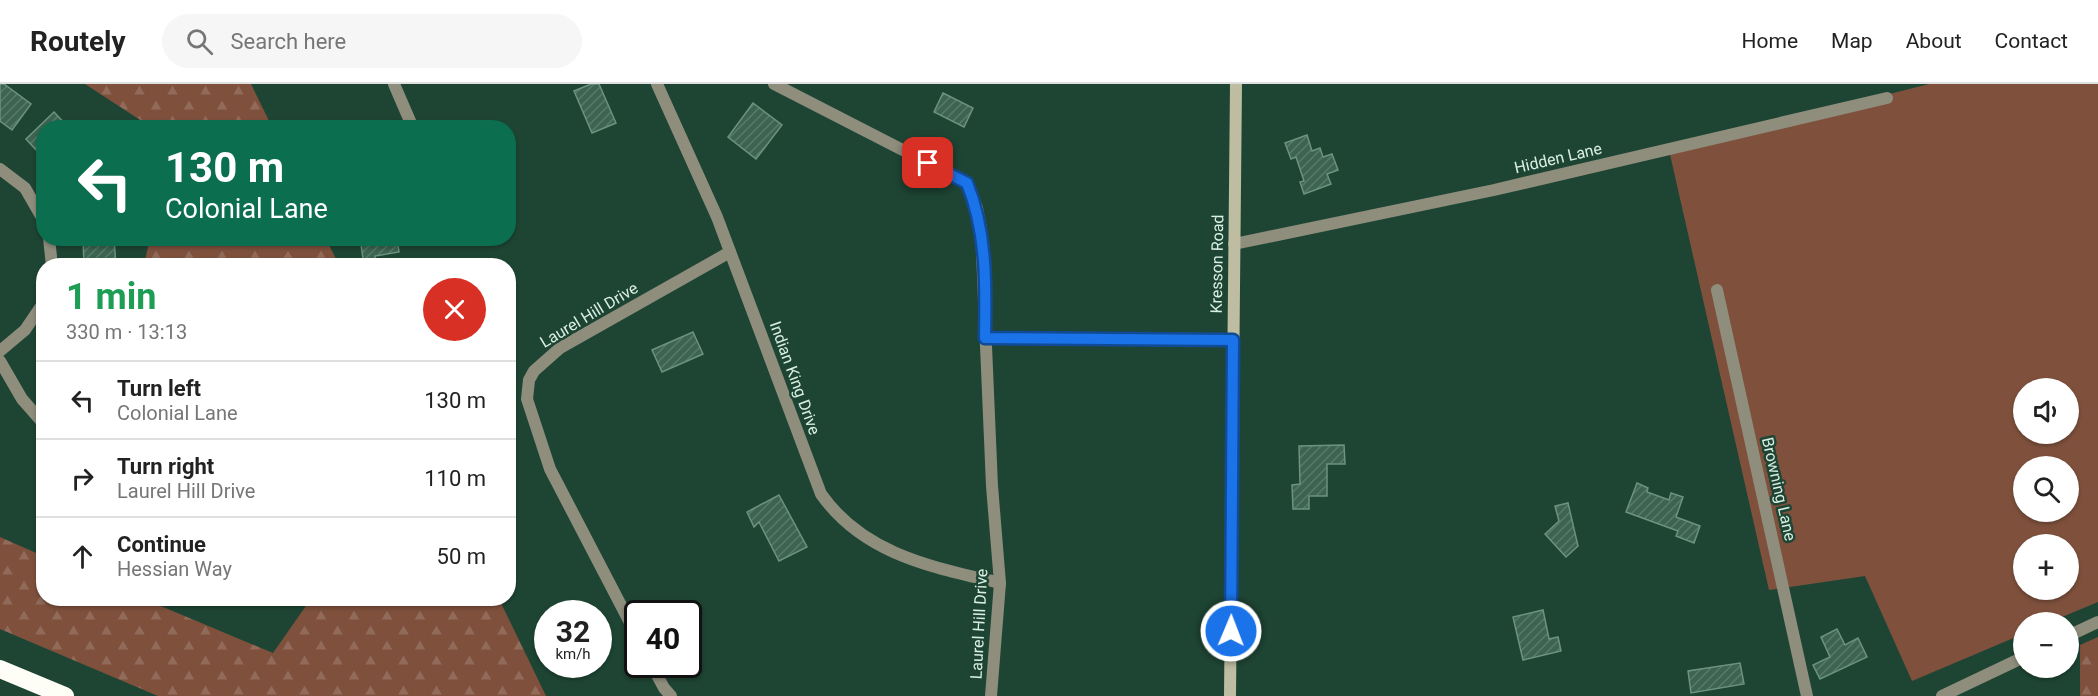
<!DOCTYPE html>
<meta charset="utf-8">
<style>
:root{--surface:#fff;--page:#f6f6f6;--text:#222;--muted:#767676;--line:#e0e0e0}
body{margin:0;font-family:Roboto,sans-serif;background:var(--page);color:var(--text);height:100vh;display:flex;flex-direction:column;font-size:22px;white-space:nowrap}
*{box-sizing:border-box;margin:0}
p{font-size:20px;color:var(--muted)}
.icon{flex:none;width:33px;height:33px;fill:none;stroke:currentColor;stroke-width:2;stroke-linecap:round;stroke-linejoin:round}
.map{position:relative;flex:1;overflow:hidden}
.drawer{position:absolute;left:36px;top:174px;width:480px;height:348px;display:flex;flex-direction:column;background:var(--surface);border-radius:24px;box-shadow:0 2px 4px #0004}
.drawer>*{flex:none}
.top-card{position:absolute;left:36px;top:36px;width:480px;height:126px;border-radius:24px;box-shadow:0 2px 4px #0004;background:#0b6e4f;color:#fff;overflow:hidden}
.controls{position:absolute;left:2013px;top:294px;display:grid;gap:12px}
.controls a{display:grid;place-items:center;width:66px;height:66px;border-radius:50%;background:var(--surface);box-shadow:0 2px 4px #0004;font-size:30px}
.speed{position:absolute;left:534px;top:516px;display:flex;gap:12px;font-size:30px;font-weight:700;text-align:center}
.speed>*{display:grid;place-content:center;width:78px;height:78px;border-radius:50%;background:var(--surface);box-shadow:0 2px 4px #0004;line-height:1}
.speed small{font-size:15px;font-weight:400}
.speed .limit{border:3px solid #111;border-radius:9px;background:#fff;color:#111}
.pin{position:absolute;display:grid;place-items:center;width:51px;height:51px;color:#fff;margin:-26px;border-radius:12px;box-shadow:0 3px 9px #0006}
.me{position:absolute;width:66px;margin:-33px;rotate:1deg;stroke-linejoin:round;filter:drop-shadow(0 0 4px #0008)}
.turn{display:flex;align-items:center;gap:21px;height:126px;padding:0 30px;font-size:27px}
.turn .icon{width:78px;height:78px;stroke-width:2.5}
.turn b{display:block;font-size:42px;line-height:51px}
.round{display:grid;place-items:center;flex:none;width:63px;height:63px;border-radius:32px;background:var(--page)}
.overview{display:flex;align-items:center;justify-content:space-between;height:102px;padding:0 30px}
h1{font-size:36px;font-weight:700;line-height:45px;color:#1e9e55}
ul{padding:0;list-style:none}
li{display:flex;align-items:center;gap:18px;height:78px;padding:0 30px;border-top:2px solid var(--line)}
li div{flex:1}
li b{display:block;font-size:22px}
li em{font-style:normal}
header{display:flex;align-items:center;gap:36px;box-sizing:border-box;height:84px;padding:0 30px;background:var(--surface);border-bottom:2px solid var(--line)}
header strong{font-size:28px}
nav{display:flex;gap:33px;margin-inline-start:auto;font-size:21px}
.search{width:420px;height:54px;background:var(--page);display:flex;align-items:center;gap:15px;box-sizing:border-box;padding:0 21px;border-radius:33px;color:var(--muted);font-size:22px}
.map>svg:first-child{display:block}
.green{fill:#7f513d;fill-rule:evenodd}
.forest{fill:url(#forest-firs)}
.building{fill:url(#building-hatch);stroke:#6b9380;stroke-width:1.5}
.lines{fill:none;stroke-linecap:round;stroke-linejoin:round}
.street{stroke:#8f8e7d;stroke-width:12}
.secondary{stroke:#bebca1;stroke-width:12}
.highway{stroke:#fefef6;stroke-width:18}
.route-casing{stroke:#114b97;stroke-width:15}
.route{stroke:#1a73e8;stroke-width:10}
.labels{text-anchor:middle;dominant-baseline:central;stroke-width:5;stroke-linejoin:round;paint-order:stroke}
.street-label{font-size:16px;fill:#daefe4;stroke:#1e4534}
</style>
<header>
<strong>Routely</strong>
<div class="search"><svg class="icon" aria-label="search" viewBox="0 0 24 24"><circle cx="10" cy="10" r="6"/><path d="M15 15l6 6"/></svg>Search here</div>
<nav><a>Home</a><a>Map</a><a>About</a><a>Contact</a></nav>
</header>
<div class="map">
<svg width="2098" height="612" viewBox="0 0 2098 612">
<defs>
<pattern id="forest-firs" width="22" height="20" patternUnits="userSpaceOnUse" patternTransform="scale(1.5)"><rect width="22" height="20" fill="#7f513d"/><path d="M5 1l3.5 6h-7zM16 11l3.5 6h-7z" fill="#916a59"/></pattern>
<pattern id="building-hatch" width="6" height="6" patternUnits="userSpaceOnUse" patternTransform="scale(1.5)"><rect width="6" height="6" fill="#3c6451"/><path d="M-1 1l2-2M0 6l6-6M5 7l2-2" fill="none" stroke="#587a6a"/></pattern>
</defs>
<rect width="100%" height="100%" fill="#1e4534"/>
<path class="green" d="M1929,0H2098V518L2050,538H2024L2023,550L1912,597L1865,492L1769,506L1669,66ZM2024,304H2068V350H2024ZM2024,382H2068V428H2024ZM2024,460H2068V506H2024Z"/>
<g class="forest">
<path d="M85,0H251L272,43H151Z"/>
<path d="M150,154L326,155L339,181H144Z"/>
<path d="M0,453L43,472L44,514L144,515L273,569L308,519L319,515H499L546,612H158L0,545Z"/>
<path d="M2098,553V612H2080V561Z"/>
</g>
<g class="building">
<path d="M0,0H4L31,20L12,46L0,37Z"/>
<path d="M591,0H599L616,39L592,49L574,7Z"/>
<path d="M943,9L973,24L964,43L934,28Z"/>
<path d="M753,19L782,41L756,75L728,53Z"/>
<path d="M54,28L69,44H44V61L37,67L26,55Z"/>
<path d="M1307,51L1312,67L1320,64L1323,73L1332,70L1338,86L1327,90L1331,100L1304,110L1300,98L1304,97L1296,73L1291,75L1285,59Z"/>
<path d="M83,154H114L116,182H84Z"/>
<path d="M360,154H397L399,168L375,172L376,179L364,181Z"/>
<path d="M693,248L703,270L662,288L652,266Z"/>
<path d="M1344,361L1345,380H1327V412H1309V425H1293L1292,401L1300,400L1299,362Z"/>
<path d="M1637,399L1648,404L1647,408L1669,416L1671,409L1683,413L1676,433L1700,442L1694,459L1676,452L1678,447L1626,428Z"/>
<path d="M779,411L807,463L779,477L759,438L754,443L747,428Z"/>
<path d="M1568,419L1578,462L1566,473L1545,450L1559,437L1555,422Z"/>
<path d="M1543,526L1549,555L1558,553L1561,567L1523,576L1513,533Z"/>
<path d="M1837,545L1845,561L1858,554L1867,573L1820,595L1813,581L1830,573L1821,553Z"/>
<path d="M1740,579L1744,600L1691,609L1688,587Z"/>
</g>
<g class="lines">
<g class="street">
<path d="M394,0L413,44"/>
<path d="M657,0L717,133L821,410C864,471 933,483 1000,499"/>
<path d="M774,0L967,99L977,124L981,145L992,402L1000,499L991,612"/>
<path d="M0,85L25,104L44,137"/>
<path d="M49,154L52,182"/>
<path d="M1234,160L1494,106L1887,14"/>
<path d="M1717,206L1807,612"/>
<path d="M985,254L1233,256"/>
<path d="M0,267L25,246L44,218"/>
<path d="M0,277L22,315L44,340"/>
<path d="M2068,552L2098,538"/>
<path d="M638,554L550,385L527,315L529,296L534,287L560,264L730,168"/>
<path d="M651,580L664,604L671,612"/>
<path d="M1942,612L2024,573"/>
</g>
<path class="secondary" d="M1230,612L1236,0"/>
<path class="highway" d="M0,585L65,612"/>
</g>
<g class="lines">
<defs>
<path id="route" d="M928,79L967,99C987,148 986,202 985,254L1233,256L1231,547"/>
</defs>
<use href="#route" class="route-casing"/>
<use href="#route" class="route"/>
</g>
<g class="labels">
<g class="street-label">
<text transform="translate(1558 74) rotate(-13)">Hidden Lane</text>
<text transform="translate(1217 180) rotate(-89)">Kresson Road</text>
<text transform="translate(589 231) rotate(-31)">Laurel Hill Drive</text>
<text transform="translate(795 294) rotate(70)">Indian King Drive</text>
<text transform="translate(1779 405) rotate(77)">Browning Lane</text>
<text transform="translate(979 540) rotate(-87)">Laurel Hill Drive</text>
</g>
</g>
</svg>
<div class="controls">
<a><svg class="icon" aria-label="sound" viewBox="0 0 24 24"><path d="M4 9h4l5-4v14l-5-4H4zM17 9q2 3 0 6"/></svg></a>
<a><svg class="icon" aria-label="search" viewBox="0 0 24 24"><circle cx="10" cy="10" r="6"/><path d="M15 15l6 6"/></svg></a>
<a>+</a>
<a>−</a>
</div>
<div class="speed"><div>32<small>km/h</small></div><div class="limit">40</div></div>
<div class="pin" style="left:928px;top:79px;background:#d93025"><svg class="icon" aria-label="arrive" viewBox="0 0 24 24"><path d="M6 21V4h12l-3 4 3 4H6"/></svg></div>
<svg class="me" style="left:1231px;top:547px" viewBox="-20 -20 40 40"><circle r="17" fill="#1a73e8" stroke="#fff" stroke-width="3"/><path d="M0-11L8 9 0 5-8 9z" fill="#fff"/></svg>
<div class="top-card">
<div class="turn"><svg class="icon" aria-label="left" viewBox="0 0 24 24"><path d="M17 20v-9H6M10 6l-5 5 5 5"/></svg><div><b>130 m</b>Colonial Lane</div></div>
</div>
<section class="drawer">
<div class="overview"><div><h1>1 min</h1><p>330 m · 13:13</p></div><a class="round" style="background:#d93025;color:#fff"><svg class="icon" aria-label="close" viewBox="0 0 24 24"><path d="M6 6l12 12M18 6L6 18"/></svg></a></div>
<ul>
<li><svg class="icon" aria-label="left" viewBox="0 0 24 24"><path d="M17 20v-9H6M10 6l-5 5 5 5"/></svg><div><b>Turn left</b><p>Colonial Lane</p></div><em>130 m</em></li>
<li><svg class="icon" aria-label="right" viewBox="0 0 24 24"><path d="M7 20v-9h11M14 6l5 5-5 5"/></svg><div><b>Turn right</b><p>Laurel Hill Drive</p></div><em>110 m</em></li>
<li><svg class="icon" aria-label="ahead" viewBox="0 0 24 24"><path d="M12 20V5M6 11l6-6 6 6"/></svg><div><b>Continue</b><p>Hessian Way</p></div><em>50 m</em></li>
</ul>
</section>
</div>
